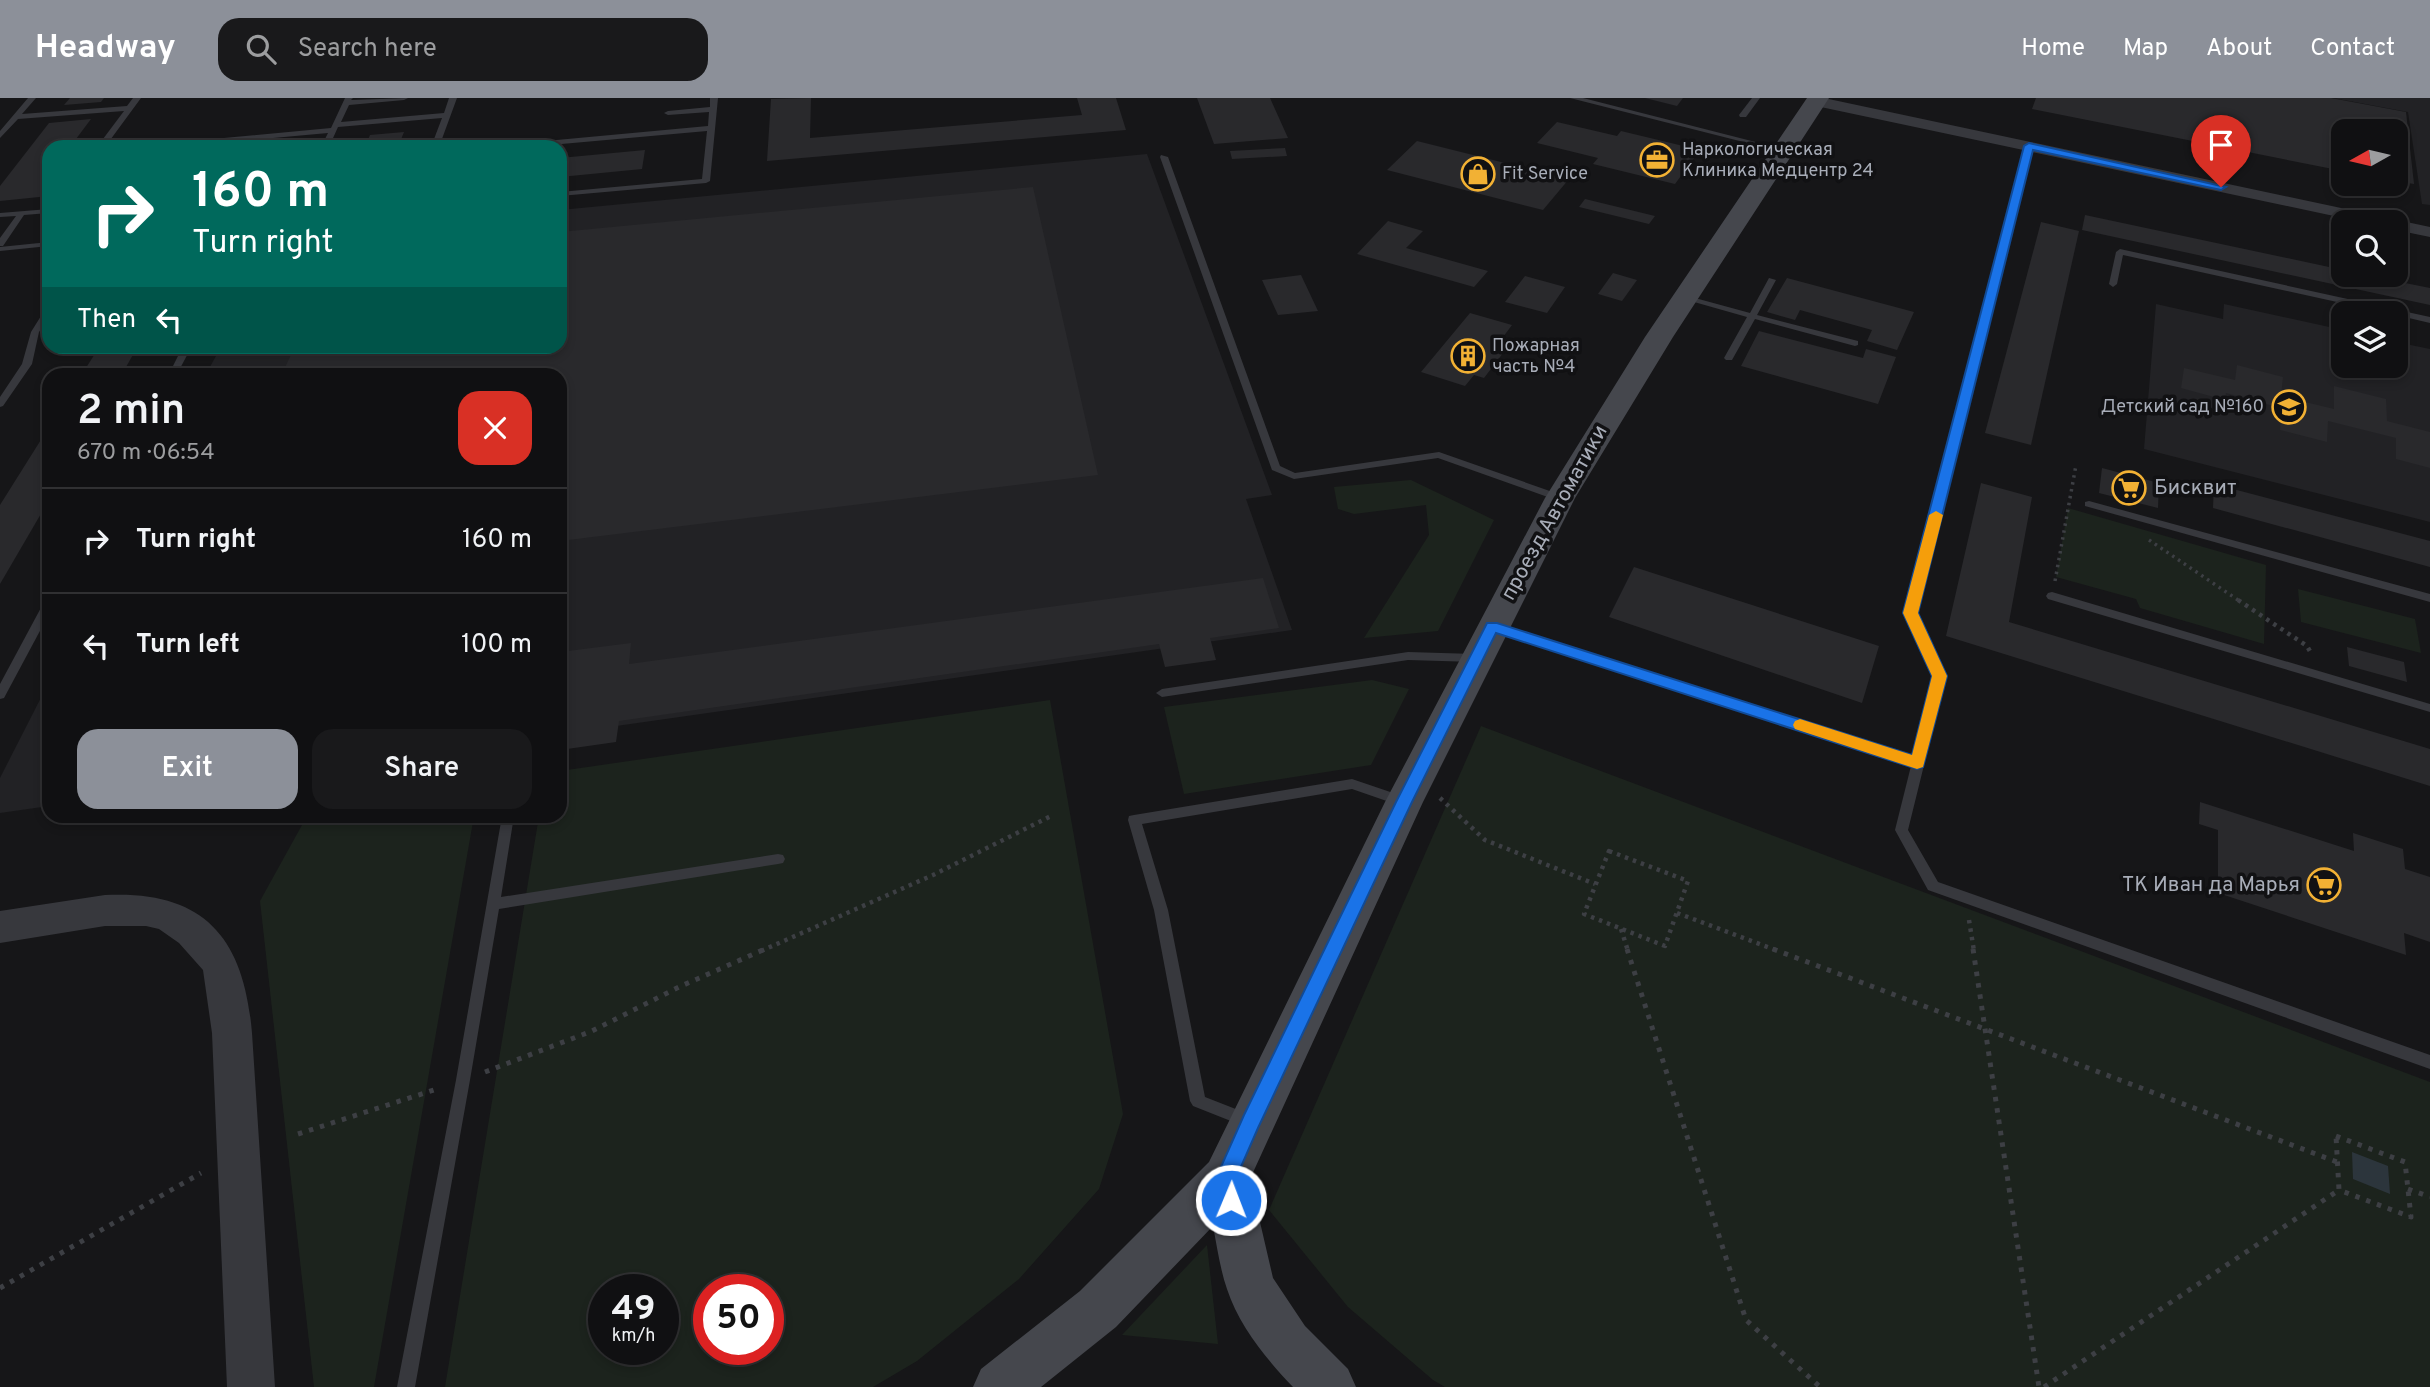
<!DOCTYPE html>
<meta charset="utf-8">
<style>
:root{--surface:#101012;--page:#19191b;--text:#f1f3f6;--muted:#9c9d9f;--line:#303032;--accent:#8c9099}
body{margin:0;font-family:Overpass,sans-serif;background:var(--page);color:var(--text);height:100vh;display:flex;flex-direction:column;font-size:26px;white-space:nowrap}
*{box-sizing:border-box;margin:0}
p{font-size:23px;color:var(--muted)}
.icon{flex:none;width:38px;height:38px;fill:none;stroke:currentColor;stroke-width:2;stroke-linecap:round;stroke-linejoin:round}
.map{position:relative;flex:1;overflow:hidden}
.panel{position:absolute;left:42px;top:270px;width:525px;height:455px;display:flex;flex-direction:column;background:var(--surface);border-radius:21px;box-shadow:0 4px 10px #0003,0 0 0 2px var(--line)}
.panel>*{flex:none}
.hud{position:absolute;left:42px;top:42px;width:525px;height:214px;border-radius:21px;box-shadow:0 4px 10px #0003,0 0 0 2px var(--line);background:#00695c;color:#fff;overflow:hidden}
.needle{width:46px;rotate:262deg}
.buttons{position:absolute;left:2331px;top:21px;display:grid;gap:14px}
.buttons a{display:grid;place-items:center;width:77px;height:77px;border-radius:14px;background:var(--surface);box-shadow:0 4px 10px #0003,0 0 0 2px var(--line);font-size:35px}
.speed{position:absolute;left:588px;top:1176px;display:flex;gap:14px;font-size:35px;font-weight:700;text-align:center}
.speed>*{display:grid;place-content:center;width:91px;height:91px;border-radius:50%;background:var(--surface);box-shadow:0 4px 10px #0003,0 0 0 2px var(--line);line-height:1}
.speed small{font-size:18px;font-weight:400}
.speed .limit{border:10px solid #d22;background:#fff;color:#111}
.pin{position:absolute;display:grid;place-items:center;width:60px;height:60px;color:#fff;margin:-72px -30px;border-radius:50% 50% 50% 0;rotate:-45deg;box-shadow:0 0 7px #0007}
.pin .icon{rotate:45deg}
.me{position:absolute;width:77px;margin:-38px;rotate:1deg;stroke-linejoin:round;filter:drop-shadow(0 0 5px #0008)}
.turn{display:flex;align-items:center;gap:24px;height:147px;padding:0 35px;font-size:32px}
.turn .icon{width:91px;height:91px;stroke-width:2.5}
.turn b{display:block;font-size:49px;line-height:60px}
.then{display:flex;align-items:center;height:66px;padding:0 35px;background:#0003;gap:14px;font-size:26px}
.round{display:grid;place-items:center;flex:none;width:74px;height:74px;border-radius:21px;background:var(--page)}
.overview{display:flex;align-items:center;justify-content:space-between;height:119px;padding:0 35px}
h1{font-size:42px;font-weight:600;line-height:52px}
.primary-button{display:flex;gap:14px;margin-top:auto;padding:14px 35px}
.primary-button a{flex:1;height:80px;border-radius:21px;background:var(--accent);color:#fff;font-size:28px;font-weight:600;line-height:80px;text-align:center}
.primary-button a+a{background:var(--page);color:var(--text)}
ul{padding:0;list-style:none}
li{display:flex;align-items:center;gap:21px;height:105px;padding:0 35px;border-top:2px solid var(--line)}
li div{flex:1}
li b{display:block;font-size:26px}
li em{font-style:normal}
header{display:flex;align-items:center;gap:42px;box-sizing:border-box;height:98px;padding:0 35px;background:var(--accent);color:#fff}
header strong{font-size:33px}
nav{display:flex;gap:38px;margin-inline-start:auto;font-size:24px}
.search{width:490px;height:63px;background:var(--page);display:flex;align-items:center;gap:18px;box-sizing:border-box;padding:0 24px;border-radius:21px;color:var(--muted);font-size:26px}
.map>svg:first-child{display:block}
.built{fill:#222225}
.green{fill:#1c231d;fill-rule:evenodd}
.water{fill:#2c353c}
.building{fill:#29292c}
.lines{fill:none;stroke-linecap:round;stroke-linejoin:round}
.path-far2{stroke:#3d3f44;stroke-width:3.5;stroke-dasharray:2.5 4.5;stroke-linecap:butt}
.path-far1{stroke:#3d3f44;stroke-width:4.5;stroke-dasharray:3.5 5;stroke-linecap:butt}
.path{stroke:#3d3f44;stroke-width:5;stroke-dasharray:4.5 7;stroke-linecap:butt}
.service{fill:#37383d;fill-rule:evenodd}
.minor{fill:#37383d;fill-rule:evenodd}
.tertiary{fill:#37383d;fill-rule:evenodd}
.secondary{fill:#45474d;fill-rule:evenodd}
.route{fill:#1a73e8;stroke:#114b97;stroke-width:2}
.slow{fill:#f59e0b}
.labels{text-anchor:middle;dominant-baseline:central;stroke-width:7;stroke-linejoin:round;paint-order:stroke}
.far-poi-label{font-size:18px;fill:#a8adb8;stroke:#111113;text-anchor:start}
.poi-label{font-size:21px;fill:#a8adb8;stroke:#111113;text-anchor:start}
.street-label{font-size:21px;fill:#a8adb8;stroke:#111113}
</style>
<header>
<strong>Headway</strong>
<div class="search"><svg class="icon" aria-label="search" viewBox="0 0 24 24"><circle cx="10" cy="10" r="6"/><path d="M15 15l6 6"/></svg>Search here</div>
<nav><a>Home</a><a>Map</a><a>About</a><a>Contact</a></nav>
</header>
<div class="map">
<svg width="2430" height="1289" viewBox="0 0 2430 1289">
<rect width="100%" height="100%" fill="#161618"/>
<g class="built">
<path d="M2333,0H2430V107L2422,106L2408,14Z"/>
<path d="M1147,56L1272,397L1246,401L1292,532L560,636V276H206L221,249L560,248V112Z"/>
<path d="M2156,206L2223,221L2224,206L2343,232V268H2396V244L2430,251V424L2144,351Z"/>
<path d="M49,584V708L0,715V680Z"/>
</g>
<g class="green">
<path d="M1411,382L1494,422L1438,533L1364,540L1429,437L1426,407L1354,416L1338,411L1334,389Z"/>
<path d="M2068,410L2266,467L2264,546L2140,510L2136,501L2056,479Z"/>
<path d="M2298,491L2415,521L2421,555L2301,524Z"/>
<path d="M1372,582L1409,591L1371,667L1184,696L1164,609Z"/>
<path d="M1050,602L1123,1016L1099,1091L1019,1181L917,1263L873,1289H445L539,718H560V673ZM604,1192H663V1251H604ZM709,1192H768V1251H709Z"/>
<path d="M1481,628L2430,984V1289H1445L1433,1282L1348,1209L1269,1112Z"/>
<path d="M307,718H474L374,1289H314L260,803Z"/>
<path d="M1207,1147L1218,1246L1122,1237Z"/>
</g>
<path class="water" d="M2352,1054L2388,1068L2390,1096L2353,1081Z"/>
<g class="building">
<path d="M70,0H104L101,4L64,7Z"/>
<path d="M811,0L810,40L1082,17L1077,0H1116L1126,32L767,63L771,1Z"/>
<path d="M1197,0H1270L1288,40L1214,46Z"/>
<path d="M1645,0H1683L1677,8Z"/>
<path d="M2036,0H2331L2406,14L2414,86L2396,83V33H2343V73L2032,11Z"/>
<path d="M91,21L70,49H49V78L45,83L49,82V98L0,103V88L49,25Z"/>
<path d="M1557,24L1617,38L1621,33L1700,52L1675,86L1593,66L1598,60L1537,45Z"/>
<path d="M404,34L398,49H365L370,37Z"/>
<path d="M1417,43L1569,81L1543,112L1387,72Z"/>
<path d="M1285,50L1287,58L1232,61L1230,53Z"/>
<path d="M645,52L642,71L560,79V60Z"/>
<path d="M1033,89L1098,377L560,443V276H282L295,248H560V134Z"/>
<path d="M1585,101L1655,118L1649,126L1579,109Z"/>
<path d="M2085,117L2343,172V177H2365L2430,190V207L2082,132Z"/>
<path d="M1388,123L1423,133L1406,150L1488,173L1474,189L1357,156Z"/>
<path d="M2041,124L2079,133L2031,347L1985,335Z"/>
<path d="M1613,175L1637,182L1622,203L1598,196Z"/>
<path d="M1301,177L1318,213L1278,217L1262,182Z"/>
<path d="M1525,178L1565,189L1547,215L1505,204Z"/>
<path d="M1787,180L1914,214L1897,252L1867,243L1872,232L1800,212L1795,222L1767,214Z"/>
<path d="M1470,215L1512,227L1503,239L1513,242L1484,280L1474,277L1465,288L1421,274Z"/>
<path d="M1759,233L1863,260L1866,251L1896,259L1878,306L1741,268Z"/>
<path d="M100,248H138L122,276H82Z"/>
<path d="M2237,267L2283,279L2281,298L2334,311V288L2386,301L2387,323L2430,334V370L2396,361V340L2328,323L2327,344L2280,332L2281,310L2226,295L2225,302L2181,290L2184,270L2235,282Z"/>
<path d="M49,329V402L0,486V407Z"/>
<path d="M2102,370L2159,385L2158,410L2099,395Z"/>
<path d="M1981,385L2032,399L2009,524L2430,651V688L1946,538Z"/>
<path d="M2214,386L2430,443V469L2213,410Z"/>
<path d="M1634,469L1879,548L1862,605L1609,519Z"/>
<path d="M1263,480L1279,530L1210,540L1216,562L1165,569L1159,546L619,623L616,644L560,652V554L631,545L629,566Z"/>
<path d="M2347,549L2404,564L2407,584L2349,568Z"/>
<path d="M2200,704L2354,753L2353,735L2403,751L2405,771L2430,779V844L2404,835L2406,857L2218,795V732L2199,726Z"/>
</g>
<g class="lines">
<g class="path-far2">
<path d="M2149,442L2241,504"/>
<path d="M2055,483L2076,367"/>
</g>
<g class="path-far1">
<path d="M2238,502L2307,548L2311,555"/>
<path d="M1440,700L1485,742L1595,786"/>
<path d="M1609,753L1688,783L1665,848L1584,816Z"/>
<path d="M1677,815L1778,853"/>
<path d="M1969,822L1974,853"/>
<path d="M1621,831L1628,853"/>
<path d="M761,853L933,777L1053,717"/>
</g>
<g class="path">
<path d="M1627,851L1746,1222L1820,1289"/>
<path d="M1773,851L2337,1064"/>
<path d="M1973,851L2039,1289"/>
<path d="M485,974L592,933L679,889L765,851"/>
<path d="M298,1036L440,990"/>
<path d="M2336,1038L2405,1064L2411,1119L2339,1092Z"/>
<path d="M2408,1091L2430,1099"/>
<path d="M0,1190L201,1075"/>
<path d="M2044,1289L2339,1092"/>
</g>
<g class="service">
<path d="M28,0H36L22,16L127,8L133,0H141L105,49H97L124,13L18,21L0,40V33Z"/>
<path d="M345,0H353L351,2L408,0L404,2L349,7L341,24L444,15L449,0H457L439,49H431L442,20L338,29L329,49H321L328,35L173,49H145L149,47L331,30Z"/>
<path d="M710,0H718L710,83L706,85L560,98V94L702,81L707,33L528,49H499L503,47L708,28L709,14L668,17L664,15L668,13L710,9Z"/>
<path d="M1570,0H1583L1787,52L1783,54Z"/>
<path d="M1752,0H1760L1746,19H1740L1739,17Z"/>
<path d="M2026,46L2033,48L1917,515L1946,578L1908,732L1938,784L2430,957V971L1928,792L1895,732L1911,668L1488,532L1486,529L1488,526H1496L1913,659L1934,578L1905,515Z"/>
<path d="M1161,57L1168,59L1280,368L1295,375L1439,354L1564,398V402H1556L1438,360L1294,381L1272,372L1160,59Z"/>
<path d="M49,111V115L24,117L3,148H0V140L16,118L0,119V115Z"/>
<path d="M49,144V148L0,153V149Z"/>
<path d="M2120,151L2430,219V225L2396,217V215H2387L2123,157L2117,186L2113,189L2109,186L2116,154Z"/>
<path d="M1769,180L1776,182L1757,217L1858,243V247L1855,248L1755,221L1732,262H1726L1724,260L1747,219L1680,200L1684,197L1750,215Z"/>
<path d="M49,209V219L39,234L32,266L3,308L0,309V299L22,266L31,234L46,210Z"/>
<path d="M183,248H192L177,276H169Z"/>
<path d="M2089,403L2430,496V504L2085,408V404Z"/>
<path d="M2052,494L2430,606V614L2048,501L2046,498L2048,495Z"/>
<path d="M49,502V516L4,600L0,601V586L43,506Z"/>
<path d="M1408,554L1475,556L1481,560L1475,564L1408,562L1162,599L1156,595L1162,591Z"/>
<path d="M1352,681L1408,700L1410,704L1408,708L1404,709L1352,691L1142,726L1168,812L1205,999L1251,1017L1254,1022L1251,1027L1246,1029L1193,1008L1190,1003L1154,812L1128,722L1129,718L1134,717Z"/>
<path d="M502,718H514L501,799L778,756L783,757L785,761L783,765L778,766L499,811L470,982L415,1289H397L456,982Z"/>
</g>
<path class="minor" d="M1810,0H1824L2430,129V139L2396,132V124H2362L1816,8L1811,6L1808,3Z"/>
<path class="tertiary" d="M105,797C205,792 244,840 252,935L275,1289H227L212,935L203,872L179,845L159,831L146,828H105L0,845V813Z"/>
<path class="secondary" d="M1807,0H1829L1673,239L1575,400L1423,704L1250,1081L1273,1180L1305,1228L1348,1271L1356,1289H1293C1267,1262 1239,1228 1227,1191C1220,1171 1217,1148 1213,1128L1116,1229L1041,1289H973L981,1271L1080,1193L1209,1064L1385,704L1545,400L1645,239Z"/>
</g>
<path class="route" d="M2029,45L2226,89L2221,92L2033,52L1918,515L1947,578L1923,669L1917,671L1496,535L1412,704L1258,1030L1236,1080L1241,1102L1238,1109L1231,1112L1223,1109L1216,1080L1244,1017L1396,704L1487,525H1497L1912,657L1932,578L1903,515L2024,48Z"/>
<path class="slow" d="M1936,413L1943,417L1918,515L1947,578L1923,669L1917,671L1795,631L1793,627L1795,623L1800,621L1912,657L1932,578L1903,515L1929,417Z"/>
<defs>
<symbol id="office-ring" viewBox="-11 -11 22 22"><circle r="9.5" fill="#111113" stroke="#f2b134" stroke-width="1.5"/><path d="M-6-3h4V-5.5h4V-3h4V5H-6ZM-1-4.5V-3h2v-1.5ZM-6 0V1H6V0Z" fill="#f2b134"/></symbol>
<symbol id="shop-ring" viewBox="-11 -11 22 22"><circle r="9.5" fill="#111113" stroke="#f2b134" stroke-width="1.5"/><path d="M-5-2.5h2.3a2.7 3.5 0 0 1 5.4 0H5L5.5 6h-11ZM-1.5-2.5h3a1.5 2.3 0 0 0-3 0Z" fill="#f2b134"/></symbol>
<symbol id="building-ring" viewBox="-11 -11 22 22"><circle r="9.5" fill="#111113" stroke="#f2b134" stroke-width="1.5"/><path d="M-4-6H4V6H1V3H-1V6H-4ZM-2.5-4.3h1.7v1.8h-1.7ZM.8-4.3h1.7v1.8H.8ZM-2.5-1h1.7V.8h-1.7ZM.8-1h1.7V.8H.8Z" fill="#f2b134"/></symbol>
<symbol id="school-ring" viewBox="-11 -11 22 22"><circle r="9.5" fill="#111113" stroke="#f2b134" stroke-width="1.5"/><path d="M0-5L7-2L0 1L-7-2ZM-4 1L0 2.5L4 1V4Q0 6-4 4Z" fill="#f2b134"/></symbol>
<symbol id="supermarket-ring" viewBox="-11 -11 22 22"><circle r="9.5" fill="#111113" stroke="#f2b134" stroke-width="1.5"/><path d="M-6-5.5h2.5l.6 2H6L4.5 2H-2.5L-4.4-4H-6ZM-1.5 3.2a1.3 1.3 0 1 0 .1 0ZM3 3.2a1.3 1.3 0 1 0 .1 0Z" fill="#f2b134"/></symbol>
</defs>
<g fill-rule="evenodd">
<use href="#office-ring" x="1638" y="43" width="38" height="38"/>
<use href="#shop-ring" x="1459" y="57" width="38" height="38"/>
<use href="#building-ring" x="1449" y="239" width="38" height="38"/>
<use href="#school-ring" x="2270" y="290" width="38" height="38"/>
<use href="#supermarket-ring" x="2110" y="371" width="38" height="38"/>
<use href="#supermarket-ring" x="2305" y="768" width="38" height="38"/>
</g>
<g class="labels">
<g class="far-poi-label">
<text x="1682" y="52">Наркологическая<tspan x="1682" dy="21">Клиника Медцентр 24</tspan></text>
<text x="1502" y="76">Fit Service</text>
<text x="1492" y="248">Пожарная<tspan x="1492" dy="21">часть №4</tspan></text>
<text x="2264" y="309" text-anchor="end">Детский сад №160</text>
</g>
<g class="poi-label">
<text x="2154" y="390">Бисквит</text>
<text x="2300" y="787" text-anchor="end">ТК Иван да Марья</text>
</g>
<g class="street-label">
<text transform="translate(1555 415) rotate(-61)">проезд Автоматики</text>
</g>
</g>
</svg>
<div class="buttons">
<a><svg class="needle" viewBox="-14 -14 28 28"><path d="M0-13l5 13h-10z" fill="#e53935"/><path d="M0 13l5-13h-10z" fill="#9c9d9f"/></svg></a>
<a><svg class="icon" aria-label="search" viewBox="0 0 24 24"><circle cx="10" cy="10" r="6"/><path d="M15 15l6 6"/></svg></a>
<a><svg class="icon" aria-label="layers" viewBox="0 0 24 24"><path d="M12 4l9 5-9 5-9-5zM3 14l9 5 9-5"/></svg></a>
</div>
<div class="speed"><div>49<small>km/h</small></div><div class="limit">50</div></div>
<div class="pin" style="left:2221px;top:89px;background:#d93025"><svg class="icon" aria-label="arrive" viewBox="0 0 24 24"><path d="M6 21V4h12l-3 4 3 4H6"/></svg></div>
<svg class="me" style="left:1231px;top:1102px" viewBox="-20 -20 40 40"><circle r="17" fill="#1a73e8" stroke="#fff" stroke-width="3"/><path d="M0-11L8 9 0 5-8 9z" fill="#fff"/></svg>
<div class="hud">
<div class="turn"><svg class="icon" aria-label="right" viewBox="0 0 24 24"><path d="M7 20v-9h11M14 6l5 5-5 5"/></svg><div><b>160 m</b>Turn right</div></div>
<div class="then">Then<svg class="icon" aria-label="left" viewBox="0 0 24 24"><path d="M17 20v-9H6M10 6l-5 5 5 5"/></svg></div>
</div>
<section class="panel">
<div class="overview"><div><h1>2 min</h1><p>670 m · 06:54</p></div><a class="round" style="background:#d93025;color:#fff"><svg class="icon" aria-label="close" viewBox="0 0 24 24"><path d="M6 6l12 12M18 6L6 18"/></svg></a></div>
<ul>
<li><svg class="icon" aria-label="right" viewBox="0 0 24 24"><path d="M7 20v-9h11M14 6l5 5-5 5"/></svg><div><b>Turn right</b></div><em>160 m</em></li>
<li><svg class="icon" aria-label="left" viewBox="0 0 24 24"><path d="M17 20v-9H6M10 6l-5 5 5 5"/></svg><div><b>Turn left</b></div><em>100 m</em></li>
</ul>
<div class="primary-button"><a>Exit</a><a>Share</a></div>
</section>
</div>
